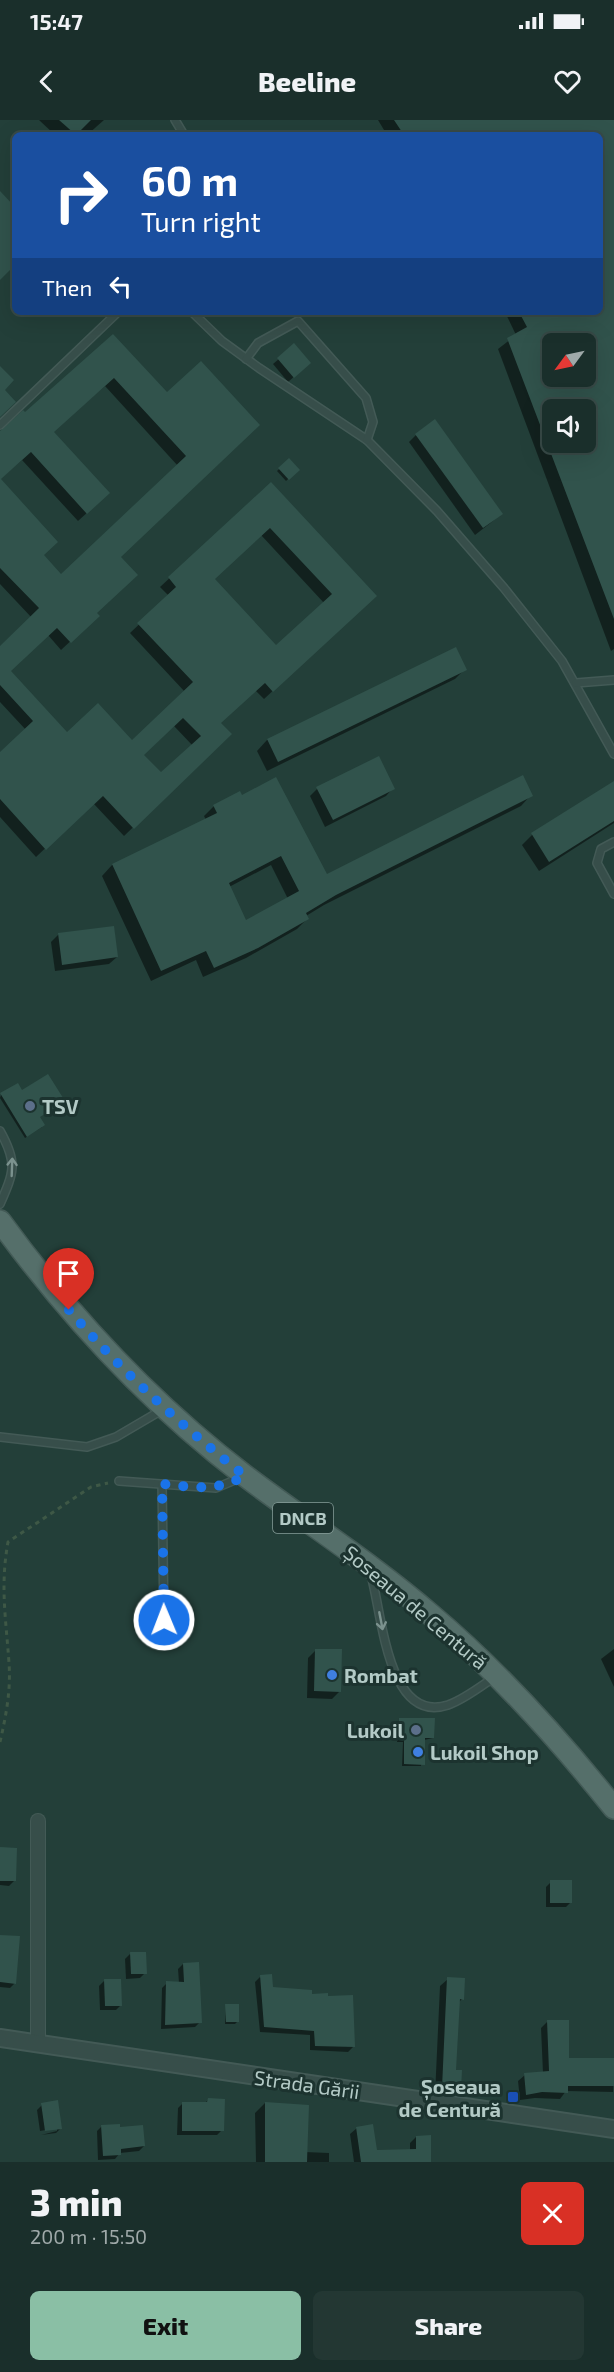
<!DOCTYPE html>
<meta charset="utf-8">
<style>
:root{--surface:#1a2f2b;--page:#233733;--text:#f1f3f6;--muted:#9fa9a9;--line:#384a47;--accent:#8abfa5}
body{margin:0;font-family:"Exo 2",sans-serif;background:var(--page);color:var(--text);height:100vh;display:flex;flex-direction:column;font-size:22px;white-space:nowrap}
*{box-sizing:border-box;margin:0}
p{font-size:20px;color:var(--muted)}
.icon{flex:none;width:33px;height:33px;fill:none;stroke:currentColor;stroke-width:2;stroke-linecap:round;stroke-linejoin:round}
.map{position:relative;height:2042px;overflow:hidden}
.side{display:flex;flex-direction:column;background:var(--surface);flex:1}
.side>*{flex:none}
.banner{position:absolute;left:12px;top:12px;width:591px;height:183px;border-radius:9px;box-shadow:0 6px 24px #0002,0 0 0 2px var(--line);background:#1a4fa0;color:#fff;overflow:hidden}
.needle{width:39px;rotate:237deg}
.fabs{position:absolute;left:542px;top:213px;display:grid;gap:12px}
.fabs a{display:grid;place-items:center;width:54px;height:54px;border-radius:9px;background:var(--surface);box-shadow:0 6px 24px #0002,0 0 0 2px var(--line);font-size:30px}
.pin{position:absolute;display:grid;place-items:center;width:51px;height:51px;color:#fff;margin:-62px -26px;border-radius:50% 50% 50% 0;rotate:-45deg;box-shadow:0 0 6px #0007}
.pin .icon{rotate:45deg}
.me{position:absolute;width:66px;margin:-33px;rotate:359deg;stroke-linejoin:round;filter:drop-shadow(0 0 4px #0008)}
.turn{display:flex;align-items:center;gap:21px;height:126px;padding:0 30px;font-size:27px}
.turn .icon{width:78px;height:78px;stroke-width:2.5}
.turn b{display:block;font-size:42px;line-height:51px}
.then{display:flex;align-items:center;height:57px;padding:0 30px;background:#0003;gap:12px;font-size:22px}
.round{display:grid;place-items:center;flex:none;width:63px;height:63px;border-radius:9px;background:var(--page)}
.headline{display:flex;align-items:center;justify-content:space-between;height:102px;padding:0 30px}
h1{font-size:36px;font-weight:800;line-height:45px}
.primary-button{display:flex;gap:12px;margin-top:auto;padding:12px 30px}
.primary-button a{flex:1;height:69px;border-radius:9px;background:var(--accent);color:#111;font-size:24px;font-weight:800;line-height:69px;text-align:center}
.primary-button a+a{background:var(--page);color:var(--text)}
.status{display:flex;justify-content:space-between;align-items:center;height:42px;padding:0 30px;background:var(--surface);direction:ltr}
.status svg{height:16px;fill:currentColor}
header{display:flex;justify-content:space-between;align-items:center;height:78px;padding:0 30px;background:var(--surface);font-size:27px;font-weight:800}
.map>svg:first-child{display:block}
.shadow{fill:#0007;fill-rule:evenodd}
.building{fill:#31534c;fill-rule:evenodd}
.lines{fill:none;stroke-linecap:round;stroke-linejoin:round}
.service-casing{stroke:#435a56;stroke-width:10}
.minor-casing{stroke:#435a56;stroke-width:16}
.tertiary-casing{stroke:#435a56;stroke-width:20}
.primary-casing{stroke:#435a56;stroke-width:24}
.path{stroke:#3e5846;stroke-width:3;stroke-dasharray:4.5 4.5;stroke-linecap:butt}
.service{stroke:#374e4a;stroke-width:7}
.minor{stroke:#374e4a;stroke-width:14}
.tertiary{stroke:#374e4a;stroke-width:16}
.primary{stroke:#556f6a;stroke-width:21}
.oneway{stroke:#7b928e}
.route{stroke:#1a73e8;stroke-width:10;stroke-dasharray:0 18}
.service-dot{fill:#5c6f8a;stroke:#1c332f;stroke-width:2}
.shop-dot{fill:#3f7fe0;stroke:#1c332f;stroke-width:2}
.transit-dot{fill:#1a4fb4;stroke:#1c332f;stroke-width:2}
.labels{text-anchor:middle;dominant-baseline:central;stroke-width:6;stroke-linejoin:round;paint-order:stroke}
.shield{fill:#1c332f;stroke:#869d99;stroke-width:1.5}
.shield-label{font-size:18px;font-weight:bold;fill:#b3cac6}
.poi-label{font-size:20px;font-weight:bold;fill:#b3cac6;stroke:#1c332f;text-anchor:start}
.street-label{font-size:20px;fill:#b3cac6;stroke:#1c332f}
</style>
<div class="status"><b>15:47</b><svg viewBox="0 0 49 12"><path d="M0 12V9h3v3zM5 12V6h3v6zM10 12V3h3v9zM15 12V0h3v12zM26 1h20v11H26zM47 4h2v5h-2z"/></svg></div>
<header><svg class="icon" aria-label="back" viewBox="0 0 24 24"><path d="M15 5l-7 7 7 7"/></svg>Beeline<svg class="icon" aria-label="heart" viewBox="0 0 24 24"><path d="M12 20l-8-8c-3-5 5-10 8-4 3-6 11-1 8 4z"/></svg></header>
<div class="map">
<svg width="614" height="2042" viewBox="0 0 614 2042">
<rect width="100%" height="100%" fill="#233f39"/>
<g class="shadow">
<path d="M39,0H104L87,15H55Z"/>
<path d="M378,0H614V529L611,531L498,229L516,215L505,192H600V15H387ZM552,224H585V256H552ZM552,290H585V322H552Z"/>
<path d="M113,216L167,274L258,305L119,437L89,504L61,530L48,515L10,551L67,614L132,622L185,572L130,513L169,476L160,467L271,364L366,485L264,579L255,570L220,603L230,614L124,716L93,683L36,737L0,697V634L26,610L0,582V529L32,498L0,464V360L42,435L61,456L178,346L105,266L52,312L99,382L78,401L22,340L0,359V317ZM261,415L324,483L276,527L213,459ZM174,606L193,626L162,655L143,635Z"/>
<path d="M294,226L304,248L288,262L273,244Z"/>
<path d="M416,315L501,394L493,401L475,415L409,322Z"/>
<path d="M289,340L298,350L286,361L277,351Z"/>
<path d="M455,529L465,549L455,559L267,651L257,631L267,620Z"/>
<path d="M614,663V703L539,751L522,725L532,715Z"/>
<path d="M393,668L386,676L325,707L310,676L317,669Z"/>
<path d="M531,675L521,686L324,785L306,796L307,799L297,809L246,838L203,857L196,840L151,861L102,756L112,745L206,700L204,696L214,686L241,677L326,756ZM271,745L288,779L246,802L229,767Z"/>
<path d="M59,814L117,837L109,844L55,851L51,822Z"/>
<path d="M22,972L39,997L42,1007L25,1018L0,978L1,975Z"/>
<path d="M614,1529V1567L601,1539Z"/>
<path d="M316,1530L340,1571L332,1579L307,1578L308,1538Z"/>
<path d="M399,1599L433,1618L424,1620L421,1646H402L403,1622H397Z"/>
<path d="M0,1729L14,1761L9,1766L0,1765Z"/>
<path d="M551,1762L571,1782L566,1787H546V1767Z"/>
<path d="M0,1816L15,1863L10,1868L0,1867Z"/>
<path d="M130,1834L145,1853L140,1858L126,1859L125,1839Z"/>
<path d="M183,1844L200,1902L195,1907L161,1909L162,1868L167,1863H179L178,1849Z"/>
<path d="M260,1857L272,1869L310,1875L353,1927L348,1932L310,1930V1915L260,1912L255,1862Z"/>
<path d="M448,1859L462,1879L458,1883L455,1951L460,1968L452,1976L435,1975L440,1866Z"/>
<path d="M104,1861L121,1885L116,1890H100L99,1866Z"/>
<path d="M226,1886L237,1902L235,1904H225Z"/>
<path d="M547,1902L568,1940H614L613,1972L566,1971L560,1979L535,1978L520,1980L518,1961L525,1955L543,1953L541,1908Z"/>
<path d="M208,1980L222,2010L217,2015H177L178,1988L183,1983L204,1984Z"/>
<path d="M265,1983L305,2032L329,2033V2042H256L255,1993Z"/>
<path d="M42,1985L61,2008L56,2013L41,2015L57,2011V2008L40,2011L37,1990Z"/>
<path d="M102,2006L144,2026L139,2031L120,2033L115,2039L98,2040L97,2011Z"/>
<path d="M357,2008L375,2031L410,2030V2023L416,2017L430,2042H354L350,2014Z"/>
</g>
<g class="building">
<path d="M59,0H91L76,15Z"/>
<path d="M394,0H614V499L507,218L527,207L519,192H600V15H404ZM552,224H585V256H552ZM552,290H585V322H552Z"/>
<path d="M0,71L15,87V145L0,160Z"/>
<path d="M113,214L167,272L201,241L260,305L121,437L138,455L97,493L100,496L71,523L57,508L11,551L67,612L98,583L132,620L193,562L137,503L176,467L168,457L271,362L377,476L273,572L265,563L221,603L232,614L134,709L103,676L46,730L0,679V632L33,601L0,565V526L39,488L0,448V311L23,290L25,292ZM114,258L186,336L61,454L44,435L58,422L1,359L31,332L87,394L110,373L54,312ZM270,408L332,474L276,525L215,459ZM183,598L201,616L161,652L144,635Z"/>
<path d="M294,223L311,243L294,258L277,238Z"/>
<path d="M0,246L14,260L5,270L16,282L0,297Z"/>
<path d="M435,299L503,394L483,408L415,314Z"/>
<path d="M289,338L300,350L289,360L278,348Z"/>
<path d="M456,527L467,550L278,642L267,619Z"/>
<path d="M379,636L395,669L333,700L316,667Z"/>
<path d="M523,655L533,676L336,775L306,793L309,799L258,828L214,848L206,831L161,851L112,744L217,693L213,685L240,671L242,675L276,657L327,754ZM281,736L299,771L246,800L229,763Z"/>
<path d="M614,661V701L549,742L531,713Z"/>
<path d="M114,806L118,837L62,845L58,813Z"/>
<path d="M48,954L65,981L40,997L45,1005L27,1017L0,973L18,963L22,970Z"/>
<path d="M315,1529H342L341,1572L314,1571Z"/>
<path d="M399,1598H435L434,1618H425V1645L404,1644V1620H398Z"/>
<path d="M0,1727L17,1728L16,1761H0Z"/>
<rect x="550" y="1760" width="22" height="23"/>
<path d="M0,1815L20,1816L16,1864L0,1862Z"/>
<path d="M130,1832H146L147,1854H131Z"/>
<path d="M199,1842L202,1903L165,1905L166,1861L184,1862L183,1843Z"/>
<path d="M272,1854L273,1867L312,1870V1874L328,1873V1876L353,1875L355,1927L315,1926L314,1911L264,1907L260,1855Z"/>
<path d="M447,1857L465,1858L464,1880L460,1879L456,1950H462L461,1969L442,1968Z"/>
<path d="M104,1859H121L122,1886H105Z"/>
<path d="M225,1884H239V1902H226Z"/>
<path d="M547,1900H569V1938H614V1966H568V1973L542,1972L526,1975L524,1953L549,1951Z"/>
<path d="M208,1978L225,1979L224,2011H182V1982H207Z"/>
<path d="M58,1980L62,2009L45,2011L41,1983Z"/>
<path d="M265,1982L309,1985L307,2042H265Z"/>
<path d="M120,2004V2007L143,2005L145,2026L121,2029V2035L103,2036L101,2005Z"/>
<path d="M373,2004L377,2030L416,2029V2016L431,2015V2042H361L356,2007Z"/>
</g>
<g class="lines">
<defs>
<g id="service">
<path d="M175,0L184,15"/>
<path d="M192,192L222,221L259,248L367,320L437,391L504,468L562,541L614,634"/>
<path d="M246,239L258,223L298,201L366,278L373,302L367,320"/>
<path d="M0,305L118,192"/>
<path d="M576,563L614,560"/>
<path d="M614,722L601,729L597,743L614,774"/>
<path d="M0,1011C18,1043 14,1052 0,1084"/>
<path d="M0,1317L87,1327L116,1317L162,1290"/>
<path d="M119,1361L216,1368L242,1357"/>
<path d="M162,1364L164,1500"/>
<path d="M371,1455C382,1492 387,1605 448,1585C465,1579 481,1566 496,1556"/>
</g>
<path id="minor" d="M38,1924V1701"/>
<path id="tertiary" d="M0,1918L614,2009"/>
<path id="primary" d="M0,1101C70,1197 150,1283 244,1355C306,1402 371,1443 430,1494C499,1552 558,1618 614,1688"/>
</defs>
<use href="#service" class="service-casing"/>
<use href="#minor" class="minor-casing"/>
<use href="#tertiary" class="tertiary-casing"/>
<use href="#primary" class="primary-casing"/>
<path class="path" d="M0,1622C6,1596 11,1570 9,1543C6,1499 0,1466 8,1422L91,1367L108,1363"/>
<use href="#service" class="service"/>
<use href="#minor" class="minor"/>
<use href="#tertiary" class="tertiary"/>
<use href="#primary" class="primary"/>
</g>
<defs><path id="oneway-shaft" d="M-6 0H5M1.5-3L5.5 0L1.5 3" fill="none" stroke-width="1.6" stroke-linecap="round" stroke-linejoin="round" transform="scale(1.5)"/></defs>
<g class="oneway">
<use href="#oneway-shaft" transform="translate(12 1047) rotate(-88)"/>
<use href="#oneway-shaft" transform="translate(381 1501) rotate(79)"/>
</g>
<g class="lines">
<path class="route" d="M69,1190C122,1252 182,1306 245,1356C216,1372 194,1367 162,1364L164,1500"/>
</g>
<g class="service-dot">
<circle cx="30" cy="986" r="6"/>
<circle cx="416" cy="1610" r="6"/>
</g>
<g class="shop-dot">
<circle cx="332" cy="1555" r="6"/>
<circle cx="418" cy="1632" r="6"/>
</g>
<rect class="transit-dot" x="507" y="1971" width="12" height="12" rx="3"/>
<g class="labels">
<rect class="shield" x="273" y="1383" width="60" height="30" rx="4.5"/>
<g class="shield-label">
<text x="303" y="1398">DNCB</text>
</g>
<g class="poi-label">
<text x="42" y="986">TSV</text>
<text x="344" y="1555">Rombat</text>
<text x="404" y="1610" text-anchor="end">Lukoil</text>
<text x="430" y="1632">Lukoil Shop</text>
<text x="501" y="1966" text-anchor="end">Șoseaua<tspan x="501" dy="23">de Centură</tspan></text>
</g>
<g class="street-label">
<text transform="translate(416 1487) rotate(40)">Șoseaua de Centură</text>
<text transform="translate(307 1964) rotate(8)">Strada Gării</text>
</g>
</g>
</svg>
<div class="fabs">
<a><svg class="needle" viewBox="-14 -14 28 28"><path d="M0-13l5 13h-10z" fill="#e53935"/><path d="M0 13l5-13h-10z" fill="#9fa9a9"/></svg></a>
<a><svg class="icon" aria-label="sound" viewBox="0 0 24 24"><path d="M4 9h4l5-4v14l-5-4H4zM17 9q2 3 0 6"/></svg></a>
</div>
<div class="pin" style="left:69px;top:1190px;background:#d93025"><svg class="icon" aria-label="arrive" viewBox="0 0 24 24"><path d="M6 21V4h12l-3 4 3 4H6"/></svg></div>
<svg class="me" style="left:164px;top:1500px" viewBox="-20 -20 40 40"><circle r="17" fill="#1a73e8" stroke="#fff" stroke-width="3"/><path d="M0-11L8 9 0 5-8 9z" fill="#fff"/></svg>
<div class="banner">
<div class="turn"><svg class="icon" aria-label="right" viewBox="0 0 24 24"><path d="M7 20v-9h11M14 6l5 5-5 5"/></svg><div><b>60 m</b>Turn right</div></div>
<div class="then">Then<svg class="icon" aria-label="left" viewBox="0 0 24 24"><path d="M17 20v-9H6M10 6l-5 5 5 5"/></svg></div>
</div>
</div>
<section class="side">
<div class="headline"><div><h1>3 min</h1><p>200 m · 15:50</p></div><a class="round" style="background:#d93025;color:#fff"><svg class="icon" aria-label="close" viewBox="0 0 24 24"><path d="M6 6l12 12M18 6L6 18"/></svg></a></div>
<div class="primary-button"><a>Exit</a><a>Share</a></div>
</section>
